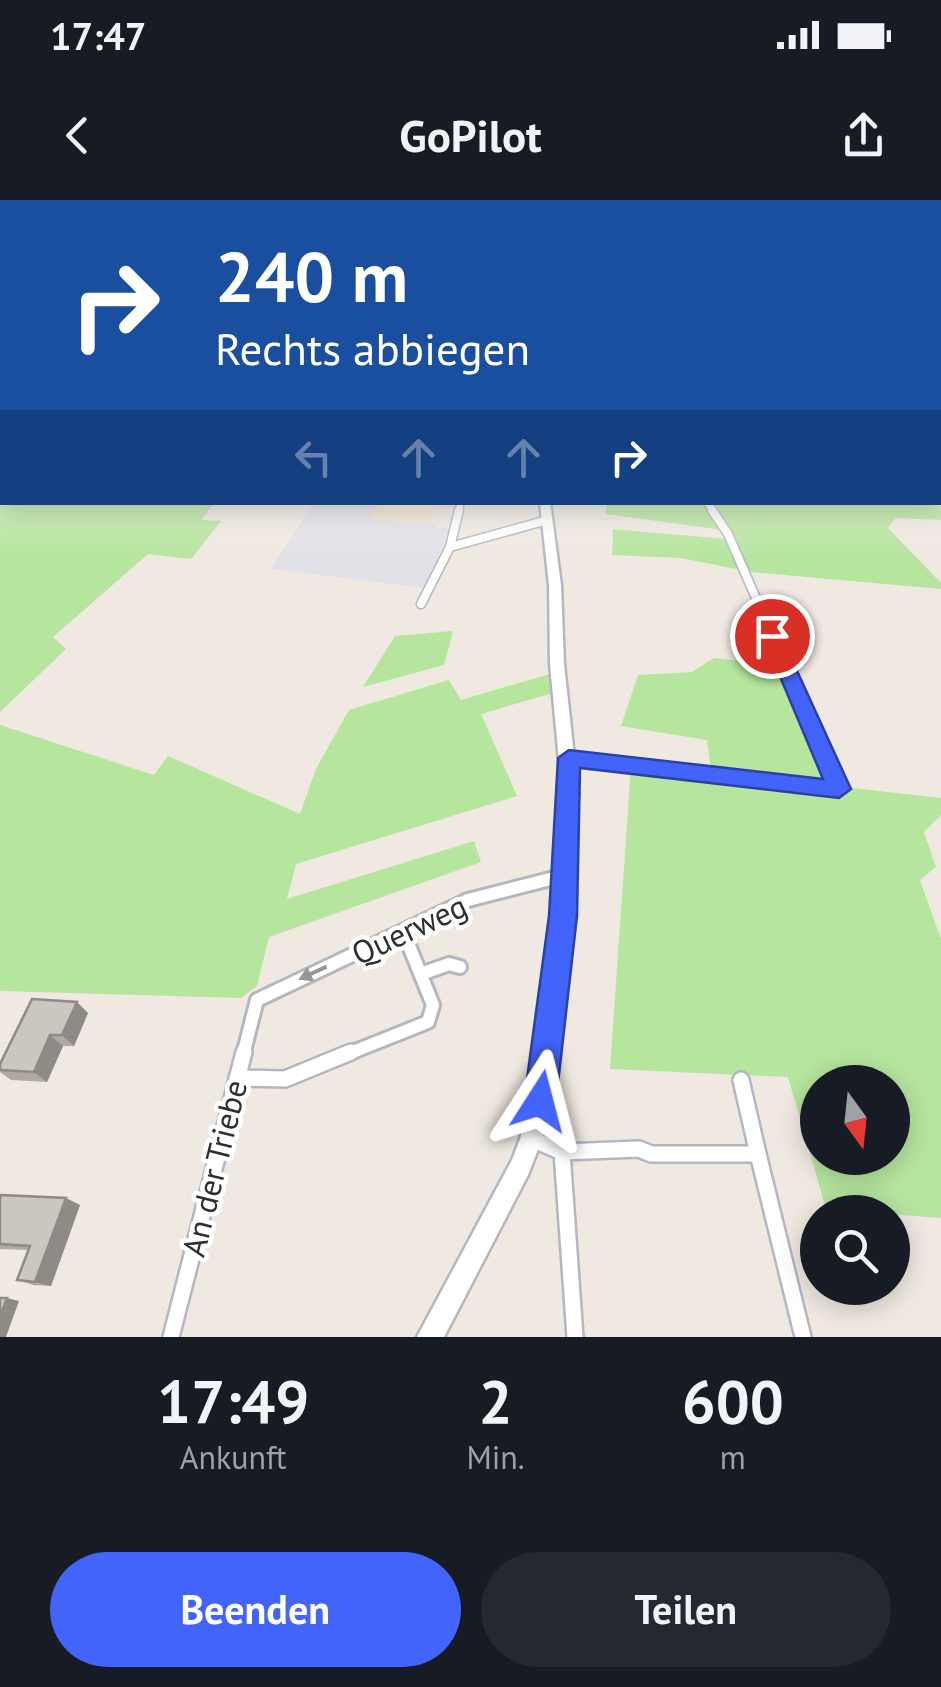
<!DOCTYPE html>
<html lang="de">
<style>
:root{--surface:#171b24;--page:#242831;--text:#f1f3f6;--muted:#9ea1a6;--accent:#4264fb}
body{margin:0;font-family:"PT Sans",sans-serif;background:var(--page);color:var(--text);height:100vh;display:flex;flex-direction:column;font-size:38px;white-space:nowrap}
*{box-sizing:border-box;margin:0}
p{font-size:32px;color:var(--muted)}
.icon{flex:none;width:55px;height:55px;fill:none;stroke:currentColor;stroke-width:2;stroke-linecap:round;stroke-linejoin:round}
.map{position:relative;height:1137px;overflow:hidden}
.details{display:flex;flex-direction:column;background:var(--surface);flex:1}
.details>*{flex:none}
.hud{position:absolute;left:0px;top:0px;width:942px;height:305px;box-shadow:0 5px 25px #0003;background:#1a4fa0;color:#fff;overflow:hidden}
.needle{width:65px;rotate:165deg}
.buttons{position:absolute;left:800px;top:865px;display:grid;gap:20px}
.buttons a{display:grid;place-items:center;width:110px;height:110px;border-radius:50%;background:var(--surface);box-shadow:0 5px 25px #0003;font-size:50px}
.pin{position:absolute;display:grid;place-items:center;width:85px;height:85px;color:#fff;margin:-42px;border:5px solid #fff;border-radius:50%;box-shadow:0 2px 10px #0007}
.me{position:absolute;width:110px;margin:-55px;rotate:9deg;stroke-linejoin:round;filter:drop-shadow(0 0 8px #0008)}
.turn{display:flex;align-items:center;gap:35px;height:210px;padding:0 50px;font-size:45px}
.turn .icon{width:130px;height:130px;stroke-width:2.5}
.turn b{display:block;font-size:70px;line-height:85px}
.lanes{display:flex;align-items:center;height:95px;padding:0 50px;background:#0003;justify-content:center;gap:50px;direction:ltr}
.lanes .off{opacity:.35}
.eta{display:flex;justify-content:space-evenly;align-items:center;height:170px;text-align:center}
.eta b{font-size:60px;font-weight:800;line-height:70px}
.action{display:flex;gap:20px;margin-top:auto;padding:20px 50px}
.action a{flex:1;height:115px;border-radius:60px;background:var(--accent);color:#fff;font-size:40px;font-weight:800;line-height:115px;text-align:center}
.action a+a{background:var(--page);color:var(--text)}
.status{display:flex;justify-content:space-between;align-items:center;height:70px;padding:0 50px;background:var(--surface);direction:ltr}
.status svg{height:28px;fill:currentColor}
header{display:flex;justify-content:space-between;align-items:center;height:130px;padding:0 50px;background:var(--surface);font-size:45px;font-weight:800}
.map>svg:first-child{display:block}
.industrial{fill:#e3e1e8}
.education{fill:#f0e6d1}
.green{fill:#b6e59e;fill-rule:evenodd}
.lines{fill:none;stroke-linecap:round;stroke-linejoin:round}
.street-far4-casing{stroke:#b4b7c1;stroke-width:9}
.street-far3-casing{stroke:#b4b7c1;stroke-width:11}
.street-far2-casing{stroke:#b4b7c1;stroke-width:15}
.street-far1-casing{stroke:#b4b7c1;stroke-width:18}
.street-casing{stroke:#b4b7c1;stroke-width:20}
.secondary-casing{stroke:#b4b7c1;stroke-width:5}
.street-far4{stroke:#fff;stroke-width:6}
.street-far3{stroke:#fff;stroke-width:8}
.street-far2{stroke:#fff;stroke-width:10}
.street-far1{stroke:#fff;stroke-width:12}
.street{stroke:#fff;stroke-width:15}
.secondary{fill:#fff;fill-rule:evenodd}
.wall{fill:#afaba4}
.shaded-wall{fill:#8e8b86}
.building{fill:#cbc7bf;stroke:#8e8b86;stroke-width:2.5}
.oneway{fill:#969696}
.route{fill:#4264fb;stroke:#2b41a3;stroke-width:2.5}
.labels{text-anchor:middle;dominant-baseline:central;stroke-width:9;stroke-linejoin:round;paint-order:stroke}
.near-street-label{font-size:32px;fill:#2e2e2e;stroke:#fff}
</style>
<div class="status"><b>17:47</b><svg viewBox="0 0 49 12"><path d="M0 12V9h3v3zM5 12V6h3v6zM10 12V3h3v9zM15 12V0h3v12zM26 1h20v11H26zM47 4h2v5h-2z"/></svg></div>
<header><svg class="icon" aria-label="back" viewBox="0 0 24 24"><path d="M15 5l-7 7 7 7"/></svg>GoPilot<svg class="icon" aria-label="share" viewBox="0 0 24 24"><path d="M12 15V3M7 8l5-5 5 5M5 13v7h14v-7"/></svg></header>
<div class="map">
<svg width="941" height="1137" viewBox="0 0 941 1137">
<rect width="100%" height="100%" fill="#efe9e1"/>
<path class="industrial" d="M377,303L371,319L425,324L432,321L438,328H450L425,388L271,369L313,304Z"/>
<path class="education" d="M377,303H458L456,308L436,307L433,319L420,323L370,318Z"/>
<g class="green">
<path d="M0,229L2,302L213,303L202,320L221,321L191,359L148,354L53,437L66,449L0,512Z"/>
<path d="M941,276V320L895,318L888,328L941,383V389L751,372L681,358L612,355L613,329L726,339L723,330L606,314V302H940Z"/>
<path d="M453,431L444,465L363,487L395,436Z"/>
<path d="M714,458L778,465L844,587L941,598V615L924,632L936,667L920,680L941,739V1018L826,1009L788,877L610,869L631,567L711,570L707,540L621,526L638,475L692,472ZM818,882H892V958H818Z"/>
<path d="M553,473L556,492L481,514L517,596L296,664L287,699L474,641L481,662L269,737L257,786L241,798L0,791V525L154,575L168,556L300,614L316,569L349,510L449,480L461,500Z"/>
</g>
<g class="lines">
<defs>
<g id="street-far4">
<path d="M707,302L714,313"/>
<path d="M458,313L461,302"/>
</g>
<g id="street-far3">
<path d="M712,310L728,334L780,453"/>
<path d="M450,347L544,321"/>
<path d="M421,404L450,347L459,310"/>
</g>
<g id="street-far2">
<path d="M779,451L839,589"/>
<path d="M569,558L839,589"/>
</g>
<g id="street-far1">
<path d="M421,774L449,764L460,767"/>
<path d="M243,855L257,800L468,700L566,675"/>
<path d="M345,855L428,822L433,805L403,731"/>
</g>
<g id="street">
<path d="M237,878L285,879L351,852"/>
<path d="M741,880L758,954"/>
<path d="M532,939L562,952L639,949L651,954H758L803,1137"/>
<path d="M562,952L575,1137"/>
<path d="M171,1137L244,852"/>
</g>
<g id="secondary">
<rect x="940" y="269" width="1" height="6"/>
<path d="M540,302H550L561,385L564,464L578,593L572,717L556,867L542,939L528,975L444,1137H417L512,960L520,939L536,867L554,717L562,593L550,464L549,385Z"/>
</g>
</defs>
<use href="#street-far4" class="street-far4-casing"/>
<use href="#street-far3" class="street-far3-casing"/>
<use href="#street-far2" class="street-far2-casing"/>
<use href="#street-far1" class="street-far1-casing"/>
<use href="#street" class="street-casing"/>
<use href="#secondary" class="secondary-casing"/>
<use href="#street-far4" class="street-far4"/>
<use href="#street-far3" class="street-far3"/>
<use href="#street-far2" class="street-far2"/>
<use href="#street-far1" class="street-far1"/>
<use href="#street" class="street"/>
<use href="#secondary" class="secondary"/>
</g>
<g class="wall">
<path d="M88,813L74,846H63L47,882L11,880L0,872V864Z"/>
<path d="M0,999L80,1005L51,1086L33,1085L17,1080L28,1050L0,1049Z"/>
</g>
<g class="shaded-wall">
<path d="M77,802L88,813L74,846L62,835Z"/>
<path d="M50,835L63,846L47,882L34,872Z"/>
<path d="M66,998L80,1005L51,1086L35,1082Z"/>
<path d="M7,1098L19,1101L6,1137H0V1116Z"/>
</g>
<g class="building">
<path d="M32,799L77,802L62,835H50L34,872L0,870V864Z"/>
<path d="M1,995L66,998L35,1082L17,1080L30,1046L0,1044V999Z"/>
<path d="M0,1098H7L0,1116Z"/>
</g>
<defs><path id="oneway-solid" d="M-6-.8H1V-3.2L6.5 0L1 3.2V.8H-6Z" transform="scale(2.5)"/></defs>
<use class="oneway" href="#oneway-solid" transform="translate(313 773) rotate(155)"/>
<linearGradient id="sky" x2="0" y2="1"><stop stop-color="#7abfeb"/><stop offset="0.56" stop-color="#f8f5f2"/><stop offset="1" stop-color="#f8f5f2" stop-opacity="0"/></linearGradient>
<rect width="941" height="359" fill="url(#sky)"/>
<path class="route" d="M772,431L781,436L851,589L839,598L580,568L577,716L556,901L551,912L540,917L529,912L524,901L549,716L558,558L569,550L823,579L763,436Z"/>
<g class="labels">
<g class="near-street-label">
<text transform="translate(409 729) rotate(-25)">Querweg</text>
<text transform="translate(214 968) rotate(-76)">An der Triebe</text>
</g>
</g>
</svg>
<div class="buttons">
<a><svg class="needle" viewBox="-14 -14 28 28"><path d="M0-13l5 13h-10z" fill="#e53935"/><path d="M0 13l5-13h-10z" fill="#9ea1a6"/></svg></a>
<a><svg class="icon" aria-label="search" viewBox="0 0 24 24"><circle cx="10" cy="10" r="6"/><path d="M15 15l6 6"/></svg></a>
</div>
<div class="pin" style="left:772px;top:436px;background:#d93025"><svg class="icon" aria-label="arrive" viewBox="0 0 24 24"><path d="M6 21V4h12l-3 4 3 4H6"/></svg></div>
<svg class="me" style="left:540px;top:901px" viewBox="-20 -20 40 40"><path d="M0-17L14 15 0 8-14 15z" fill="#4264fb" stroke="#fff" stroke-width="4"/></svg>
<div class="hud">
<div class="turn"><svg class="icon" aria-label="right" viewBox="0 0 24 24"><path d="M7 20v-9h11M14 6l5 5-5 5"/></svg><div><b>240 m</b>Rechts abbiegen</div></div>
<div class="lanes"><svg class="icon off" aria-label="left" viewBox="0 0 24 24"><path d="M17 20v-9H6M10 6l-5 5 5 5"/></svg><svg class="icon off" aria-label="ahead" viewBox="0 0 24 24"><path d="M12 20V5M6 11l6-6 6 6"/></svg><svg class="icon off" aria-label="ahead" viewBox="0 0 24 24"><path d="M12 20V5M6 11l6-6 6 6"/></svg><svg class="icon" aria-label="right" viewBox="0 0 24 24"><path d="M7 20v-9h11M14 6l5 5-5 5"/></svg></div>
</div>
</div>
<section class="details">
<div class="eta">
<div><b>17:49</b><p>Ankunft</p></div>
<div><b>2</b><p>Min.</p></div>
<div><b>600</b><p>m</p></div>
</div>
<div class="action"><a>Beenden</a><a>Teilen</a></div>
</section>
